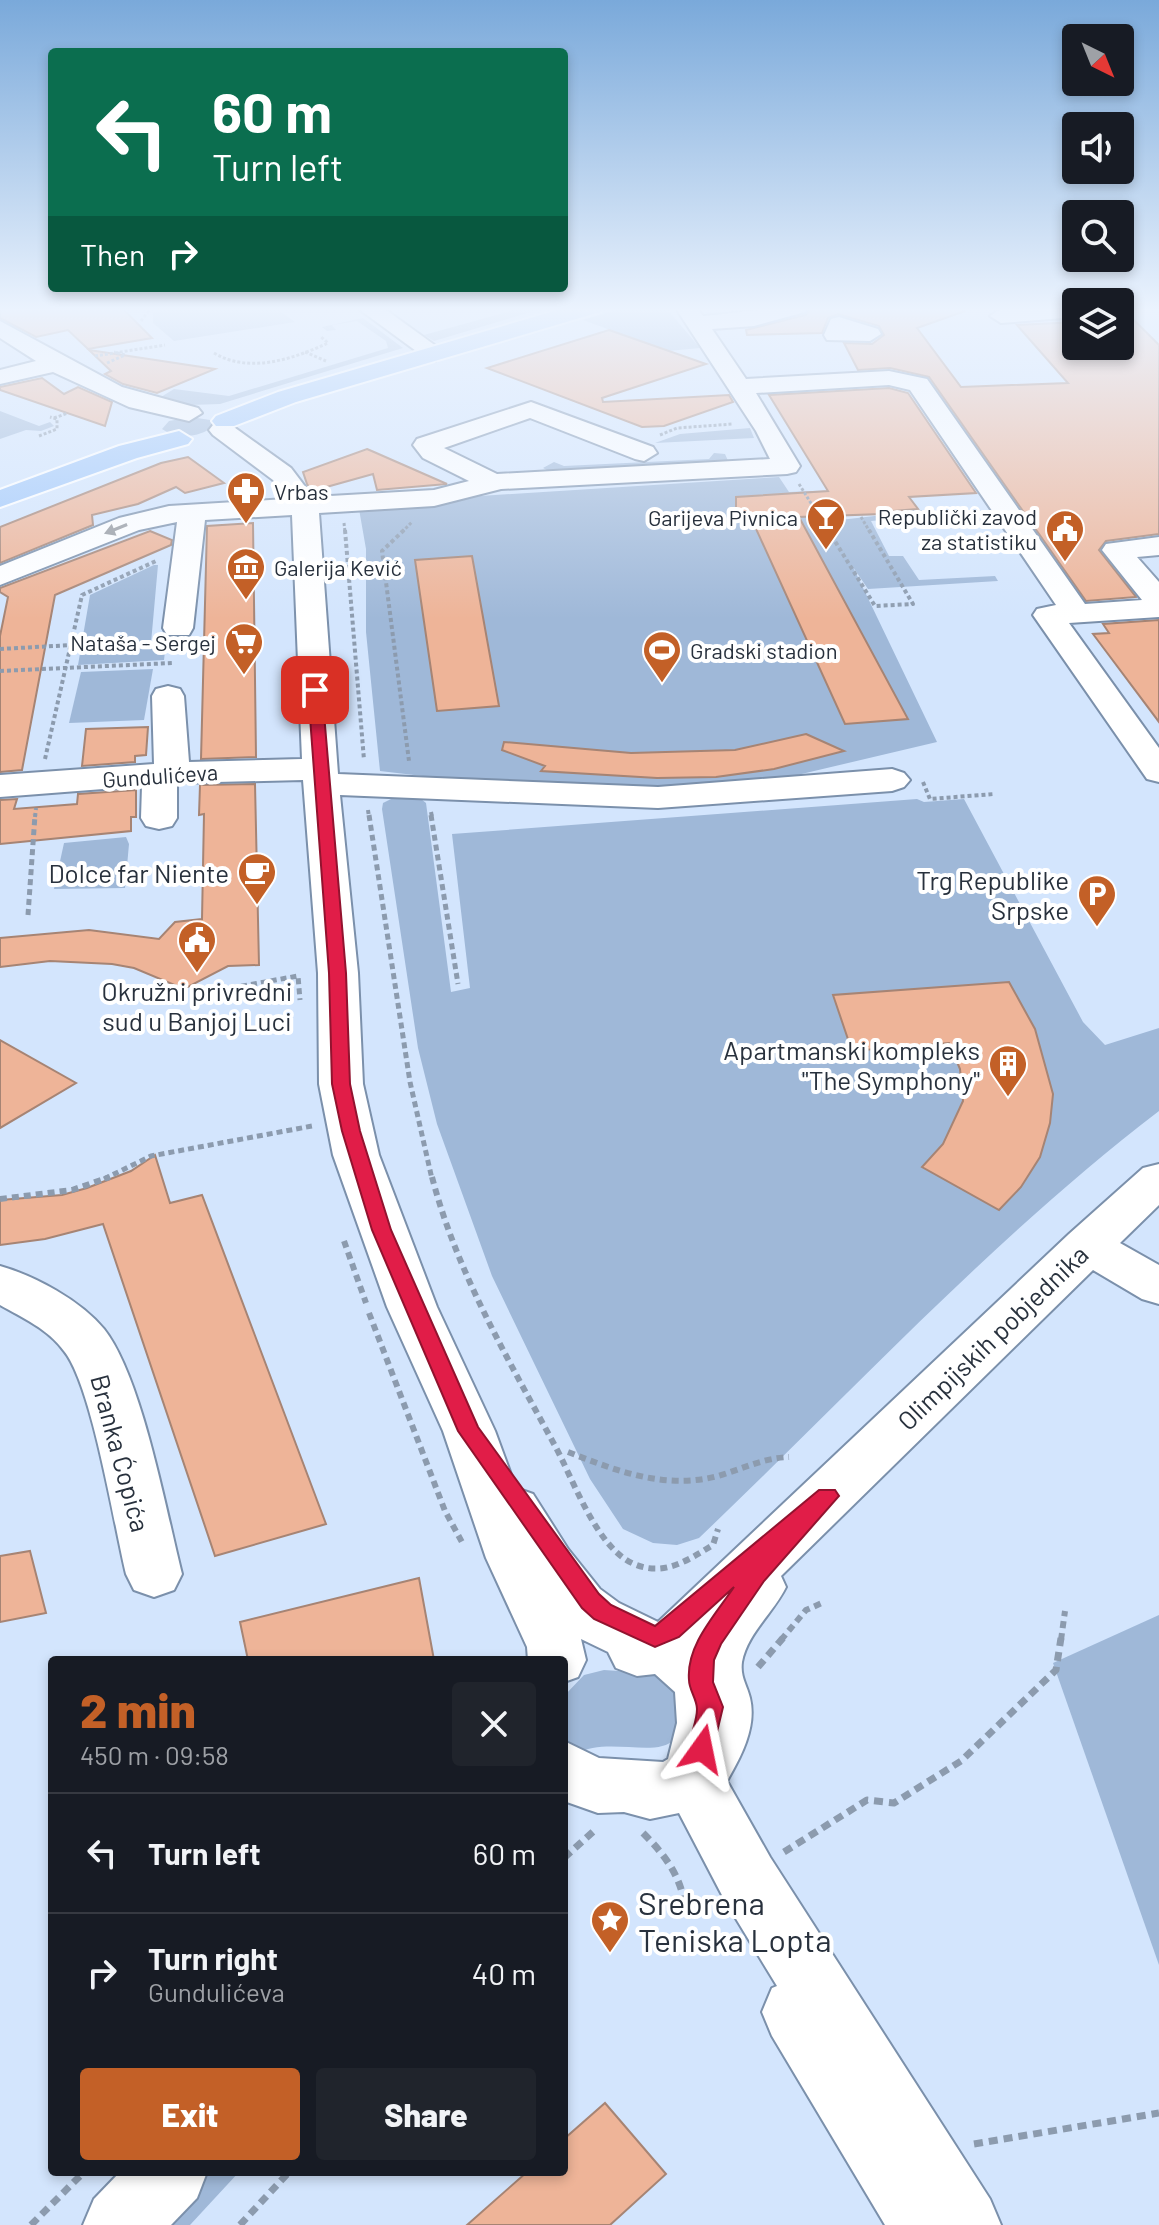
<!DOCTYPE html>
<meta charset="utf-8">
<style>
:root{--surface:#171b24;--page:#20242c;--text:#f1f3f6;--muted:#9ea1a6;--line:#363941;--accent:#c36027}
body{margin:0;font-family:Barlow,sans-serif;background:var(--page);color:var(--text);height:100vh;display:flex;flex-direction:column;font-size:30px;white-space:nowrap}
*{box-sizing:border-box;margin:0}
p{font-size:26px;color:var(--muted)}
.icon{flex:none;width:44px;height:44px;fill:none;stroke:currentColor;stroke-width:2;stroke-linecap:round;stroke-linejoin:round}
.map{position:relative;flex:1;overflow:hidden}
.drawer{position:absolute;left:48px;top:1656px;width:520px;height:520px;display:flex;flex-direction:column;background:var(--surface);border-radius:8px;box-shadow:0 4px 12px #0003}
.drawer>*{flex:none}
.banner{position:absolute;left:48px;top:48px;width:520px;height:244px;border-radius:8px;box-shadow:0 4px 12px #0003;background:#0b6e4f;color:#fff;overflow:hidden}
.needle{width:52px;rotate:137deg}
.controls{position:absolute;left:1062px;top:24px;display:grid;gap:16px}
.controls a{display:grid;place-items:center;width:72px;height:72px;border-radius:8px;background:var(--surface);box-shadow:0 4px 12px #0003;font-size:40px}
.pin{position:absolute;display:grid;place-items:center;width:68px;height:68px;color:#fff;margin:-34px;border-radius:16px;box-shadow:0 4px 12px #0006}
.me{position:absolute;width:88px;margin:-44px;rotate:12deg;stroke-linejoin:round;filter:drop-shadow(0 0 6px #0008)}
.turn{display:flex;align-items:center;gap:28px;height:168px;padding:0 32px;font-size:36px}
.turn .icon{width:104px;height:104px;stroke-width:2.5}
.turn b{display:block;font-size:56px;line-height:68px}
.then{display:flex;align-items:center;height:76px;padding:0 32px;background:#0003;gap:16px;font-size:30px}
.round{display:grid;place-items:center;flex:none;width:84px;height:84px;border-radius:8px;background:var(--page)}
.summary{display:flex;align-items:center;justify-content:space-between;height:136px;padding:0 32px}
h1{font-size:48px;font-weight:800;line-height:60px;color:var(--accent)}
.action{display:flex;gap:16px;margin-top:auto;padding:16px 32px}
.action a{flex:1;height:92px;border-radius:8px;background:var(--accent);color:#fff;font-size:32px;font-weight:800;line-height:92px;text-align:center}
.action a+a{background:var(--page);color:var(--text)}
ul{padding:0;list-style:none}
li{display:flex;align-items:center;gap:24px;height:120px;padding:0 32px;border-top:2px solid var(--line)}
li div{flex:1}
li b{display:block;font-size:30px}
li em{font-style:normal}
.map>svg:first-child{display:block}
.green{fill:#9fb8d8}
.building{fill:#eeb498;stroke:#a68474;stroke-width:2}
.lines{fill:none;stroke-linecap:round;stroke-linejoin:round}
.minor-casing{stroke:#7b90ab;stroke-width:4}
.major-casing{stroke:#fff;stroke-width:4}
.path-far4{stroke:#8c9bae;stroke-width:3;stroke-dasharray:3 2;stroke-linecap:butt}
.path-far3{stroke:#8c9bae;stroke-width:4;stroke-dasharray:4 3;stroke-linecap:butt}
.path-far2{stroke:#8c9bae;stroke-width:5;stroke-dasharray:6 4;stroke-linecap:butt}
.path-far1{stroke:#8c9bae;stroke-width:6;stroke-dasharray:7 5;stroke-linecap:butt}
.path{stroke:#8c9bae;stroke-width:7;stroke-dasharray:9 6;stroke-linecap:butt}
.minor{fill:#fff;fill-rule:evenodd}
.major{fill:#a1c8fa;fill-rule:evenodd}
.oneway{fill:#94989e}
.route{fill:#e11d48;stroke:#92132f;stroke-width:2}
.labels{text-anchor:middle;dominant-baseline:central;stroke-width:8;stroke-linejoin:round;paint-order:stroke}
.far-poi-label{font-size:22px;fill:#28313d;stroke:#fff;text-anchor:start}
.far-street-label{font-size:22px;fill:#28313d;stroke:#fff}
.poi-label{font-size:26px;fill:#28313d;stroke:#fff;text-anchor:end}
.street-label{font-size:26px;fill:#28313d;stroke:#fff}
.near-poi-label{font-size:32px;fill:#28313d;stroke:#fff;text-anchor:start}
</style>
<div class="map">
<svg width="1159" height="2225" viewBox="0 0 1159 2225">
<rect width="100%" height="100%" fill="#d3e5fd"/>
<g class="green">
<path d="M166,307H274L295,322L174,341L153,323V312L168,310Z"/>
<path d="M525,307H547L434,341L424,335Z"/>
<path d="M626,307L667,309L700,348L668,351L583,320Z"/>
<path d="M363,318L403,348L220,404L190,405L161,397L174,389L229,396L388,348L386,341L357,321L332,325L336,330L327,331L322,327Z"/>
<path d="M0,411L39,426L50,422L54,426L41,431L26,430L0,439Z"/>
<path d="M191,417L210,420L213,426C201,438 176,439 162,429L169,421Z"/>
<path d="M750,428L754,438L655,443L680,434Z"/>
<path d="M714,453L725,454L729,463L572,469V472L555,474L543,468L554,462L564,466L709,459Z"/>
<path d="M779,477L789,492L812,491L819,504L829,503L840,520L883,515L873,500L889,498L899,511L922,510L927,516L871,521L889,556H903L919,580L995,576L998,581L868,589L853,567L937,742L793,776L679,789L542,790L380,771L366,632V549L359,509L431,505L480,496Z"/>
<path d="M154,565H158L151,643H166L164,660L78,665L90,595Z"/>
<path d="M153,669L144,720L69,723L81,672Z"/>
<path d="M391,799H421L426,803L451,992L470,988L452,834L917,799L924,802L964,799L1083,1022L1105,1045L1159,1028V1111C993,1238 850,1394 699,1538L677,1545L653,1543L623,1529L590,1479L492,1276L437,1124L418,1048L382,809L383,803Z"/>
<path d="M126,837L129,844L125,888L54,889L64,843Z"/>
<path d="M1159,1615V1965L1053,1663Z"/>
<path d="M604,1670L661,1674L691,1698C686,1710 682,1729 674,1739C658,1759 606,1736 576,1754L564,1740L565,1695L584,1675Z"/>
<path d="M211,2172H239L190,2225H161Z"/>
</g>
<g class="building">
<path d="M0,307H121L152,338L88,349L68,330L36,337L0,318Z"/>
<path d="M811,307H964L965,311L917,328L961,387L1068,383L1017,325L1076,322V346H1120V320L1133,319L1159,345V534L1106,541L1099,550L1136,597L1086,601L929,377L890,368L858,370L844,343L872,344L884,335L879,326L838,314L828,318L822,333L747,335L746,330L806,315Z"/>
<path d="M609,330L706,364L602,398L603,402L729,395L733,402L664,426L642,427L487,368Z"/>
<path d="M89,350L215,369L157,393L123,384L105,374L111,371Z"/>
<path d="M42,378L64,394L78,387L112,402L105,426L0,390V387Z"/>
<path d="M889,388L908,393L976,493L909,497L918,509L879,512L881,514L799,517L908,719L845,724L752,520H757L755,517H736V497L828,491L769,395Z"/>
<path d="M367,449L374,452L447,484L377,490L373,474L312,491L307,484L303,472Z"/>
<path d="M188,457L224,483L185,493L176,487L138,504L92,515L93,525L0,563V527L161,463Z"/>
<path d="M253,523L256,757L201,759L207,526Z"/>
<path d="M150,531L172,540L171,545L55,595L22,770L0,772V636L8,597L0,592V588Z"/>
<path d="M472,556L499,706L437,711L415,560Z"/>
<path d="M1159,620V722L1093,634L1109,633L1103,624Z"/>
<path d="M148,727L146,755L135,756V762L82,766L86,729Z"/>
<path d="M806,734L844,751L774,769L716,777L657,778L541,771L545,766L502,750L504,742L631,753L735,750Z"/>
<path d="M255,784L259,965L228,966L184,989L134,968L112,964L50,961L0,967V938L89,930L159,939L175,922L202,919L204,814L199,815L200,785Z"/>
<path d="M136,790V817H131V831L0,844V800L17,799L14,809L77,804L78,794Z"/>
<path d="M1009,982L1035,1029L1053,1094L1050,1123L1040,1157L1021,1187L999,1210L922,1167L943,1144L963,1101L960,1069L949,1043L852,1051L833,995Z"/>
<path d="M0,1040L76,1083L0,1128Z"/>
<path d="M155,1155L170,1203L202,1195L326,1524L215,1556L103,1224L45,1239L0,1245V1200L62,1195L87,1188L131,1171Z"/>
<path d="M30,1551L46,1613L0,1622V1556Z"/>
<path d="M419,1578L434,1660H248L240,1622Z"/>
<path d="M605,2103L666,2174L610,2225H467L527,2172H564V2139Z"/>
</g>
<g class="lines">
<defs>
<g id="minor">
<path d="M356,307H382L447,354L435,361L427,359Z"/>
<path d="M675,307H697L703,316C739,313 773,307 808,307L805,312L754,326L712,329L746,379L889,371L927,379L1085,604L1142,600L1102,550L1106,544L1159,537V555L1137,557L1159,582V617L1069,623L1159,748V782L1147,779L1033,615L1037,609L1056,605L910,390L889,385L756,393L800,466L796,472L787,474L501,489L434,506L319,513L338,774L658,787L892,769L904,773L910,780L904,787L892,791L658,808L340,795L358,973L363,1084L379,1155L437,1307L495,1431L516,1488L533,1494L568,1549L600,1589L619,1603L658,1622L1069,1234L1143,1168L1159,1164V1205L1120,1243L1159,1265V1304L1142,1299L1093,1270L781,1576L786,1587C774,1612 747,1634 742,1662C740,1677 747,1685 750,1698C757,1727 741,1757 727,1781L770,1857L990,2199L1001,2225H885L772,2036L762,2012L772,1988L777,1986L724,1899L679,1813L650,1819L624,1812L598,1813L564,1801V1741L599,1758L663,1762L668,1759L677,1723L675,1692L655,1674L637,1676L616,1668L608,1652L581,1639L586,1660L578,1677L564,1682V1660H528L527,1647L486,1558L443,1431L387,1307L333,1155L319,1084L318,973L303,780L177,783V818L172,826L159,829L146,826L141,818L142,786L0,797V775L154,764L152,696L156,689L168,686L180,689L184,696L189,762L302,759L292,515L205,520L193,628L189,635H167L163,628L177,522L139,530L0,585V566L119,518L169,506L286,499L273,480L213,435L209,430L213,425H231L291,468L313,497L434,490L469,481L423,458L413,445L417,439L531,402L653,447L657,453L644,461L635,459L530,418L444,448L497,474L770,459L756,431Z"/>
<path d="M1076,307V317L1001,323L990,316L1001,309Z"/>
<path d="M1120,307H1135L1132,312L1120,314Z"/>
<path d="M839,317L878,329L881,334L870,341L827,340L824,335L831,319Z"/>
<path d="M0,321L122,387L198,408L202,413L189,421L129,407L53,372L0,384V370L36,361L0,338Z"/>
<path d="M0,1266C35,1276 80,1300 104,1329C142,1377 166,1511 182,1574L174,1590L154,1597L134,1590L126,1574C114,1525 92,1385 64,1351C48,1329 23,1318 0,1305Z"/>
<path d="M120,2172H207L197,2198L171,2225H83L94,2199Z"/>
</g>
<g id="major">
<path d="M568,307H603L600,312L296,402L234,426H216L212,421L216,416L278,392Z"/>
<path d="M179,431L192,439L188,444L137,458L0,507V490L119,446Z"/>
</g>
</defs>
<use href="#minor" class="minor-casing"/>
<use href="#major" class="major-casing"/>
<g class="path-far4">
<path d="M141,321L150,309"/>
<path d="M305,352L326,361"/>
<path d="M214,353C249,374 293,359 328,343L320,336"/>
<path d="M95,356L165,345"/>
<path d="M107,363L125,355L114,352"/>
<path d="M54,418L68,413"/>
<path d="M660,435L677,428L733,424"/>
<path d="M39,436L57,429V419L50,417"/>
<path d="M799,484L829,532"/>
<path d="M861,517L870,532"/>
<path d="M344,523L345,532"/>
<path d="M402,532L412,522"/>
</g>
<g class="path-far3">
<path d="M345,530L364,760"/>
<path d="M404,530L382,551L409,761"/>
<path d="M828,530L875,606L913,604L869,530"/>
<path d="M0,649L73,645"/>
<path d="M0,671L172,663"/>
<path d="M45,759L82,595L156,561"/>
<path d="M923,782L930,799L994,794"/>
<path d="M368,810L369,817"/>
<path d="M431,812L432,817"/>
<path d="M35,817L36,808"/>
</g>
<g class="path-far2">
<path d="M369,815L410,1082L432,1179"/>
<path d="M431,815L458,984"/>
<path d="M28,915L35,815"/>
<path d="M192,995L298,976L300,1000"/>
<path d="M104,1179L151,1156L312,1126"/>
</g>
<g class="path-far1">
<path d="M432,1177C457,1273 507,1357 554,1444C573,1478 596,1548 634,1564C664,1577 688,1560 713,1545L718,1529"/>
<path d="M0,1199L72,1190L110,1177"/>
<path d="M344,1241L366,1303"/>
<path d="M369,1313L445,1511L463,1544"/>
<path d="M568,1452C617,1471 665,1490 718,1476C742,1469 763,1458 789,1457"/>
<path d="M781,1640L806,1610L822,1603"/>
<path d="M1061,1640L1065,1611"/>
</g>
<g class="path">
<path d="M758,1667L783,1638"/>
<path d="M643,1833C665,1855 682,1877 685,1909"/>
<path d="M784,1852L867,1800L894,1803L961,1761L1056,1670L1061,1638"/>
<path d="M564,1858L596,1829"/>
<path d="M974,2144L1159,2113"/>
<path d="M31,2225L84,2172"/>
<path d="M240,2225L289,2172"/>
</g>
<use href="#minor" class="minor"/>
<use href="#major" class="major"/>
</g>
<defs><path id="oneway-solid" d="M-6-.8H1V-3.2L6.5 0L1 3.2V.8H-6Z" transform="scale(2)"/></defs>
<use class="oneway" href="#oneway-solid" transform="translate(116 529) rotate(158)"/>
<linearGradient id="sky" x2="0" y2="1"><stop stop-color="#7aa9da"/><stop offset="0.5" stop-color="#ebf3fe"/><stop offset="1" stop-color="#ebf3fe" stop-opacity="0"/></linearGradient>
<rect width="1159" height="619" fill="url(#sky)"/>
<path class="route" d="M315,686L322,690L346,973L350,1084L360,1131L391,1230L478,1427L599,1594L611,1605L655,1626L819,1490H835L839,1496L764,1581L721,1644L714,1660L713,1682L723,1707L711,1757L702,1760L693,1757C685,1741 697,1726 697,1709C697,1699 689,1690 689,1680C686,1645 716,1614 734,1587L679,1637L655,1647L594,1619L582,1608L458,1431L372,1230L342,1131L332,1084L329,973L308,690Z"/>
<defs>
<symbol id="pharmacy-pin" viewBox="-11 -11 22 30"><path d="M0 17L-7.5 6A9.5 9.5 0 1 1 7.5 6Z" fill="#c36027" stroke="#fff"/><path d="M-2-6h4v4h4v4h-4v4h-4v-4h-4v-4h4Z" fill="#fff"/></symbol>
<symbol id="bar-pin" viewBox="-11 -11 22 30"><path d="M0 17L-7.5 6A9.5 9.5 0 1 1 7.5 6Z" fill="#c36027" stroke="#fff"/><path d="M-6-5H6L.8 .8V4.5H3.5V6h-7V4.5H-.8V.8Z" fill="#fff"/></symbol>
<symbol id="civic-pin" viewBox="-11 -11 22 30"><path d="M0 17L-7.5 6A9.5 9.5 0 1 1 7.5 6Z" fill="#c36027" stroke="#fff"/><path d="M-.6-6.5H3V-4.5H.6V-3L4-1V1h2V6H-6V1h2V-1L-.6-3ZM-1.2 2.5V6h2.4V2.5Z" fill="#fff"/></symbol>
<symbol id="museum-pin" viewBox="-11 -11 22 30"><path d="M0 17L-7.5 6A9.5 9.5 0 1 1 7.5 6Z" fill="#c36027" stroke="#fff"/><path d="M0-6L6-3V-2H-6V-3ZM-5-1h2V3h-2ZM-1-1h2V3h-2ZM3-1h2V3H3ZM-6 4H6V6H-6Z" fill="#fff"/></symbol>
<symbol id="supermarket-pin" viewBox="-11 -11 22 30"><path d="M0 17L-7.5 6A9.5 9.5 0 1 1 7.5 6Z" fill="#c36027" stroke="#fff"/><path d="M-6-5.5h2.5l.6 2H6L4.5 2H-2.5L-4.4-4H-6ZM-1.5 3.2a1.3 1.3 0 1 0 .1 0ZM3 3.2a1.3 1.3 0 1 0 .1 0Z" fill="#fff"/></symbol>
<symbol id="stadium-pin" viewBox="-11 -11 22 30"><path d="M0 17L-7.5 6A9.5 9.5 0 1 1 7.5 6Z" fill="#c36027" stroke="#fff"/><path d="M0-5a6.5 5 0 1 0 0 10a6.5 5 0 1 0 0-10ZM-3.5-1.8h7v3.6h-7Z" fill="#fff"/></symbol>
<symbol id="cafe-pin" viewBox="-11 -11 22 30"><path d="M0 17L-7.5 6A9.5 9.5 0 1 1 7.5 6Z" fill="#c36027" stroke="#fff"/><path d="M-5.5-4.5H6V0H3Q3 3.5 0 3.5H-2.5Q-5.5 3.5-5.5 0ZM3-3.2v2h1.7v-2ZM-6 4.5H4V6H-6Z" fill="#fff"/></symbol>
<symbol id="parking-pin" viewBox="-11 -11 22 30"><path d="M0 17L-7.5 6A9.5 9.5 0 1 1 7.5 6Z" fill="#c36027" stroke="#fff"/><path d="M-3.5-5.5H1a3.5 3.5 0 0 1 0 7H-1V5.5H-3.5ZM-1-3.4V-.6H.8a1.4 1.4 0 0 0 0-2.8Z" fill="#fff"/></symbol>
<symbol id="building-pin" viewBox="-11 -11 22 30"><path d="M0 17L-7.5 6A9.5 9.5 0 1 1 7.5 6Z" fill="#c36027" stroke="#fff"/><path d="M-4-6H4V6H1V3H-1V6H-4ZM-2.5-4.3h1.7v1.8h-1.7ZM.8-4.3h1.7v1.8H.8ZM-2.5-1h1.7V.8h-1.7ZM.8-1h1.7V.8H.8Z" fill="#fff"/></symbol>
<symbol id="sight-pin" viewBox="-11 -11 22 30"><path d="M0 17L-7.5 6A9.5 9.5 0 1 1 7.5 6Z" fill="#c36027" stroke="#fff"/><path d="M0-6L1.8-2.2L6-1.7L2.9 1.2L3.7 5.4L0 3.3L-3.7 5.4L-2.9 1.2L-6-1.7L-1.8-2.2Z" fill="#fff"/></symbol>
</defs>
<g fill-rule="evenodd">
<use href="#pharmacy-pin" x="224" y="469" width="44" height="60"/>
<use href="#bar-pin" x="804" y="495" width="44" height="60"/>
<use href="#civic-pin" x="1043" y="507" width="44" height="60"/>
<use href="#museum-pin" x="224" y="545" width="44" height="60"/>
<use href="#supermarket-pin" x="222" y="620" width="44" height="60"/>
<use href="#stadium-pin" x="640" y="628" width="44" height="60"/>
<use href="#cafe-pin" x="235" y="850" width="44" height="60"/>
<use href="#parking-pin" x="1075" y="872" width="44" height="60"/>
<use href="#civic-pin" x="175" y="918" width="44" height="60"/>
<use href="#building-pin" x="986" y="1042" width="44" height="60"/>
<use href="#sight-pin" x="588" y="1898" width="44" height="60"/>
</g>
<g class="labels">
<g class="far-poi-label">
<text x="274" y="491">Vrbas</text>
<text x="1037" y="516" text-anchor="end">Republički zavod<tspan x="1037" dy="25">za statistiku</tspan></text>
<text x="798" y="517" text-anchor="end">Garijeva Pivnica</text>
<text x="274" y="567">Galerija Kević</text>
<text x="216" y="642" text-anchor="end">Nataša - Sergej</text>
<text x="690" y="650">Gradski stadion</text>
</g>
<g class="far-street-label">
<text transform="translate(160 775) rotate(-4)">Gundulićeva</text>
</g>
<g class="poi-label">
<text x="229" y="872">Dolce far Niente</text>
<text x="1069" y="879">Trg Republike<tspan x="1069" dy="30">Srpske</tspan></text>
<text x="197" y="990" text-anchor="middle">Okružni privredni<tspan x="197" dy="30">sud u Banjoj Luci</tspan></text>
<text x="980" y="1049">Apartmanski kompleks<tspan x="980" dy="30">"The Symphony"</tspan></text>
</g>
<g class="street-label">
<text transform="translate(992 1337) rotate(-44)">Olimpijskih pobjednika</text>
<text transform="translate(121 1453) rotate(75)">Branka Ćopića</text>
</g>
<g class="near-poi-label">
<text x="638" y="1902">Srebrena<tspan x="638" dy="37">Teniska Lopta</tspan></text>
</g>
</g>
</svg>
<div class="controls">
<a><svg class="needle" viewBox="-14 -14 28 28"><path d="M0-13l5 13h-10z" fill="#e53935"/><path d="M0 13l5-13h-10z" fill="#9ea1a6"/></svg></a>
<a><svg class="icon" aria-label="sound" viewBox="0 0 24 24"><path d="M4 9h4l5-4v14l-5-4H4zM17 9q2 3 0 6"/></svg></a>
<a><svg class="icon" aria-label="search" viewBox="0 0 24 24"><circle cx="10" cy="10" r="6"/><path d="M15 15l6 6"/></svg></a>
<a><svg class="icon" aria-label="layers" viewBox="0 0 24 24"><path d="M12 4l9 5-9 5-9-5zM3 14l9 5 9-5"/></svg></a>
</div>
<div class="pin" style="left:315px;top:690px;background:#d93025"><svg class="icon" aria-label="arrive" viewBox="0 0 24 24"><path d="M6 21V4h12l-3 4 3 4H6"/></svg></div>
<svg class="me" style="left:702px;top:1749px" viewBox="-20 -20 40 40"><path d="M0-17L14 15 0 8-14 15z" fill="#e11d48" stroke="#fff" stroke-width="4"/></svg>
<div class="banner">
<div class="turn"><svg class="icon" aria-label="left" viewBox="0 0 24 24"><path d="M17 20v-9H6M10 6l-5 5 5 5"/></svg><div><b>60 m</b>Turn left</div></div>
<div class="then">Then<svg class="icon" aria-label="right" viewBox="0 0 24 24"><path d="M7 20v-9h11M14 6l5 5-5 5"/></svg></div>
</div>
<section class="drawer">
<div class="summary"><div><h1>2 min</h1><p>450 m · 09:58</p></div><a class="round"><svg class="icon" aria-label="close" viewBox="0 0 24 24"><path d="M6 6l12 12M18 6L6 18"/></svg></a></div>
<ul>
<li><svg class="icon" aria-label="left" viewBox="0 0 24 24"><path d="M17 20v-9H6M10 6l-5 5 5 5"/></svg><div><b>Turn left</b></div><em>60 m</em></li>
<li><svg class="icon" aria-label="right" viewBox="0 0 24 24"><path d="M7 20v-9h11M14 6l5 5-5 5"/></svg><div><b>Turn right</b><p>Gundulićeva</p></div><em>40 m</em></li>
</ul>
<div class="action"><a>Exit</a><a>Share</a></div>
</section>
</div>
